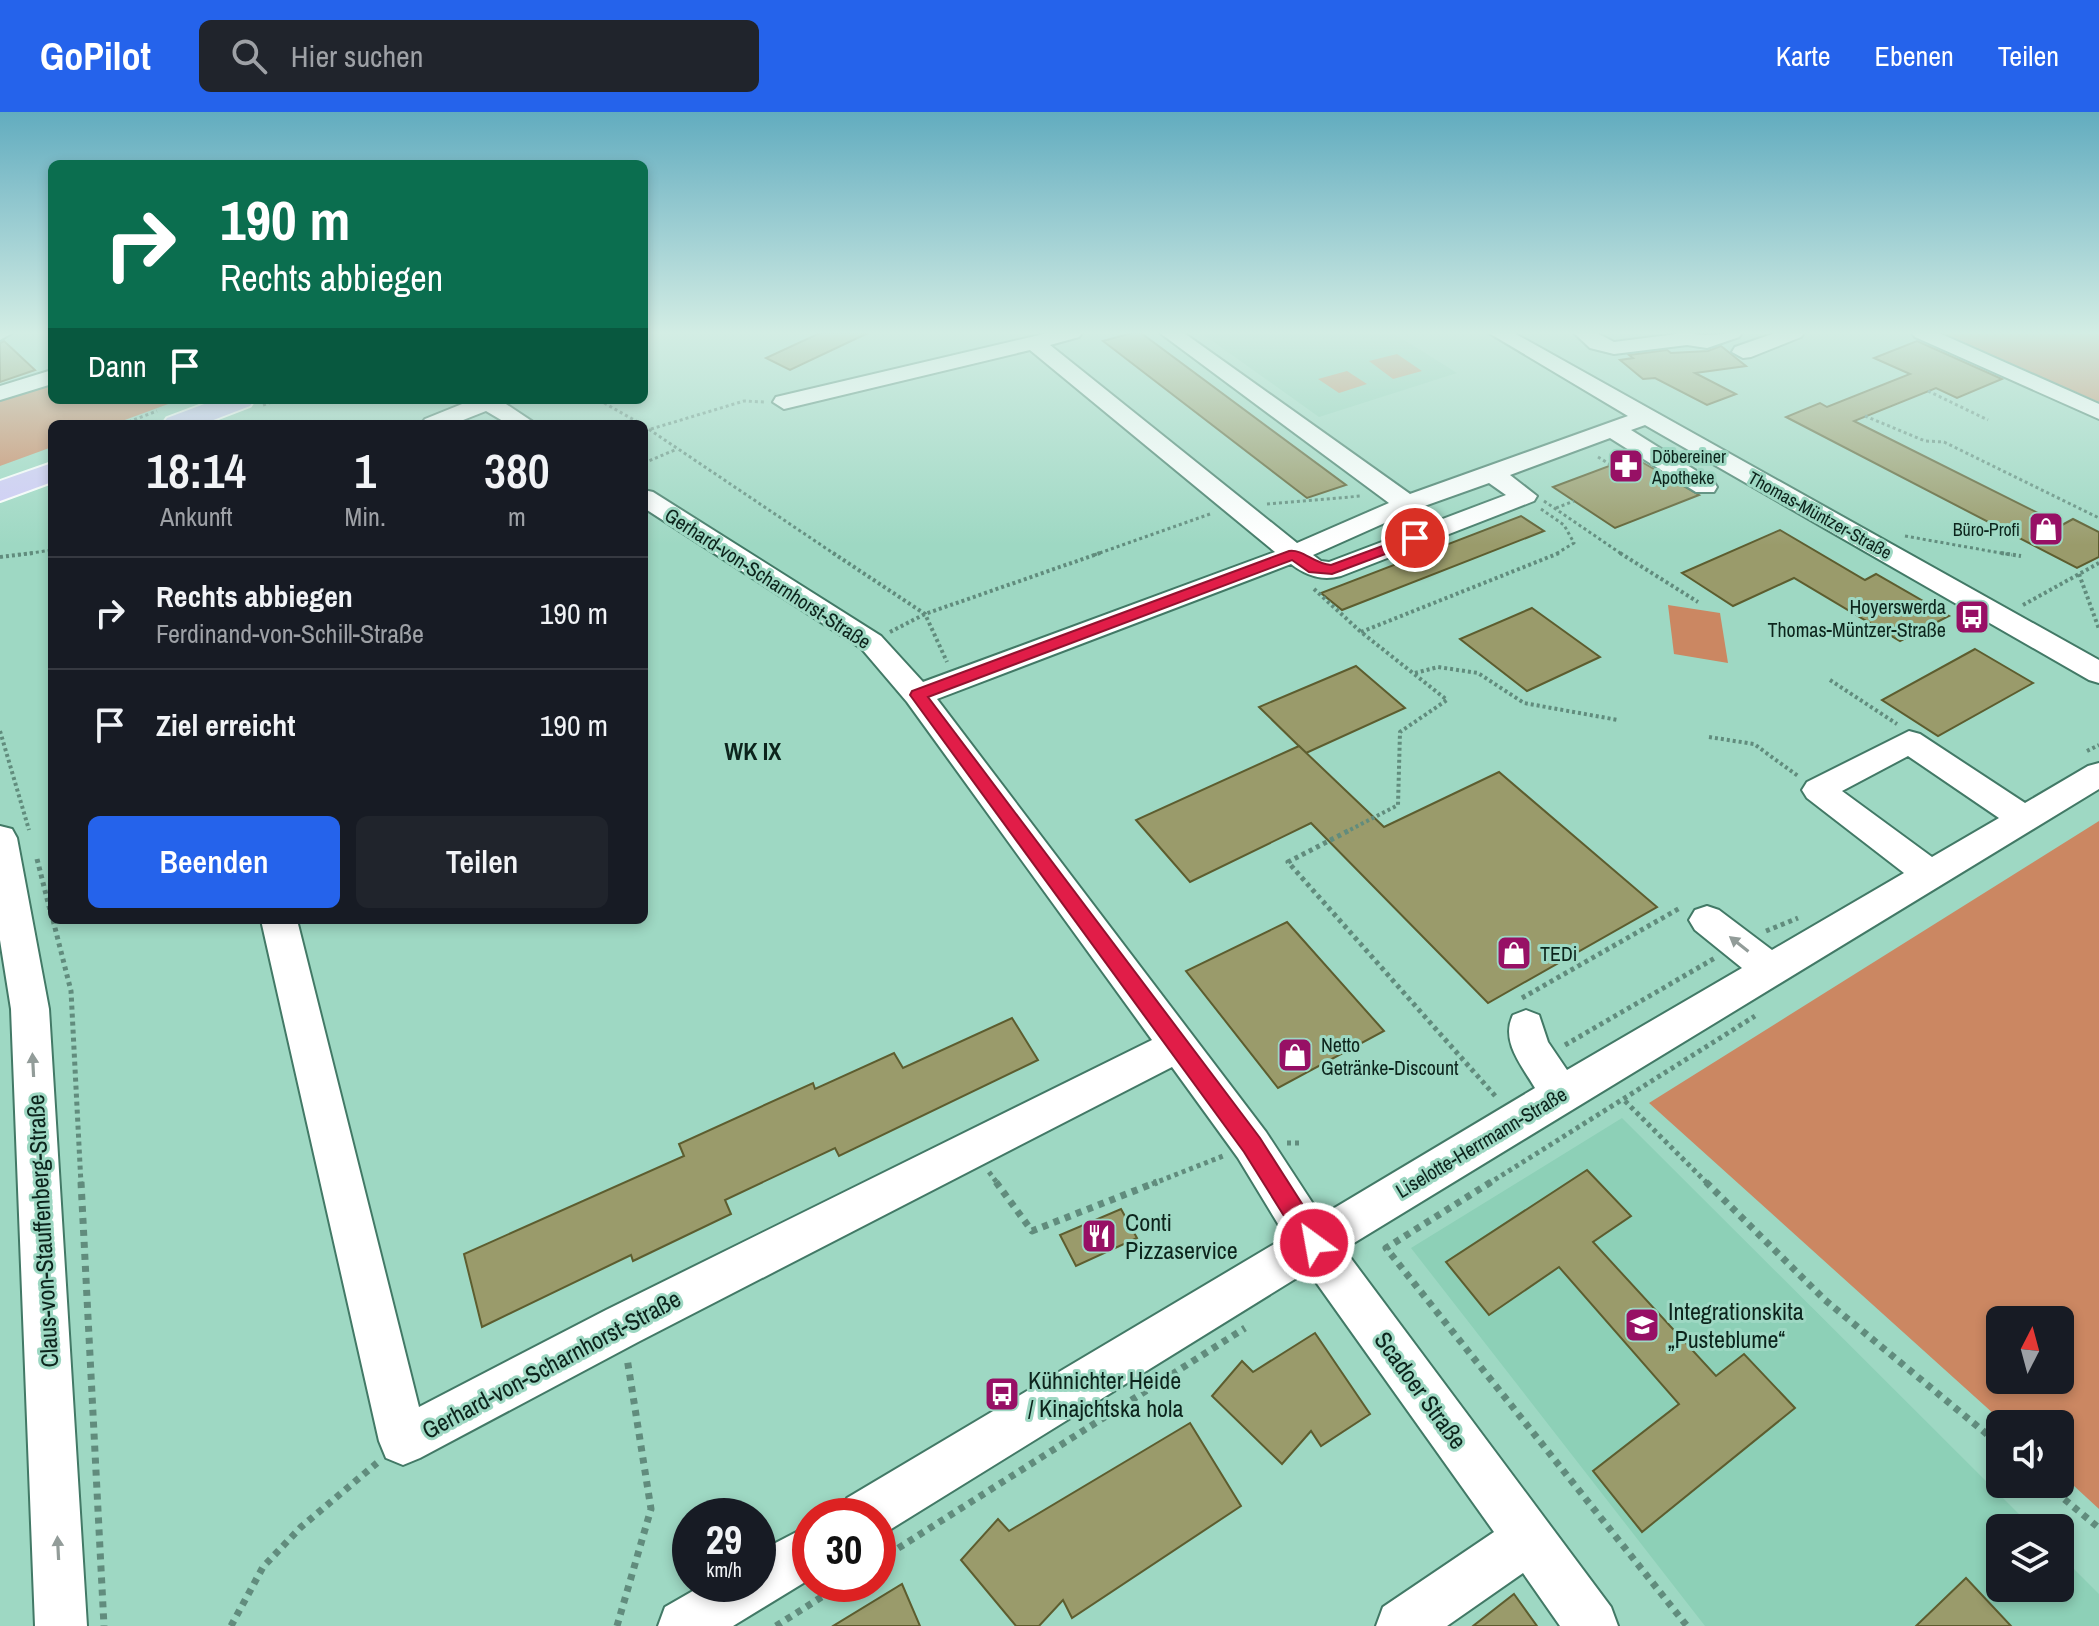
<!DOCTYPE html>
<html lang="de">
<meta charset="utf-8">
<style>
:root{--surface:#171b24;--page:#20242c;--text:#f1f3f6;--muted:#9ea1a6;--line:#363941;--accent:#2563eb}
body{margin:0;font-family:"Archivo Narrow",sans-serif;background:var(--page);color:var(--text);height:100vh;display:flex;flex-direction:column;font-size:30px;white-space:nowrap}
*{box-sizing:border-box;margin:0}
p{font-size:26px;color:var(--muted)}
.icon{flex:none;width:44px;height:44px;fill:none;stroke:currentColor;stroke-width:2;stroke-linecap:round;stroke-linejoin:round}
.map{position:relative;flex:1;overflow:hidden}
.drawer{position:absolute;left:48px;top:308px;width:600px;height:504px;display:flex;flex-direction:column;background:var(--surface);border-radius:12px;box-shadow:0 4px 12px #0003}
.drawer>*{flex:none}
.top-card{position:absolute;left:48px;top:48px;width:600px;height:244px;border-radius:12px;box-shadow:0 4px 12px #0003;background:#0b6e4f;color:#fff;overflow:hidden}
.needle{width:52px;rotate:6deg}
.fabs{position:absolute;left:1986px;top:1194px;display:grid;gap:16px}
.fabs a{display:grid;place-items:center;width:88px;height:88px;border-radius:12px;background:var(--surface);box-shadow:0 4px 12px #0003;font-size:40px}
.speed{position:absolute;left:672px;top:1386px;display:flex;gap:16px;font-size:40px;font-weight:700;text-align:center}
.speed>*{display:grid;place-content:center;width:104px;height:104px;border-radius:50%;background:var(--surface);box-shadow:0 4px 12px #0003;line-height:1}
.speed small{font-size:20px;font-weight:400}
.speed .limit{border:12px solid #d22;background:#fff;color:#111}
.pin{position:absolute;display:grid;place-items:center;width:68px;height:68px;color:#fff;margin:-34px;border:4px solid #fff;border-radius:50%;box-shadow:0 2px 8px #0007}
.me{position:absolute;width:88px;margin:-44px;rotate:328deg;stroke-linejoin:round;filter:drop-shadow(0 0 6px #0008)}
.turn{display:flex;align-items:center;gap:28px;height:168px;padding:0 40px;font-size:36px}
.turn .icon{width:104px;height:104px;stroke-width:2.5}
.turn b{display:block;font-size:56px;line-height:68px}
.then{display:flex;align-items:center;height:76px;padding:0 40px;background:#0003;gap:16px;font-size:30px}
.eta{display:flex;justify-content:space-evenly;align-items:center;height:136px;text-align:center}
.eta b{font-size:48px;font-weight:600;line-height:56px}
.button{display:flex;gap:16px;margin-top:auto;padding:16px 40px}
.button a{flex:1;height:92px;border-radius:12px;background:var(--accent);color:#fff;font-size:32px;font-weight:600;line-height:92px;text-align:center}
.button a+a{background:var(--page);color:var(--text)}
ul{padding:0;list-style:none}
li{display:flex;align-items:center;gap:24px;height:112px;padding:0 40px;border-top:2px solid var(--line)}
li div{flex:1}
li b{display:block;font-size:30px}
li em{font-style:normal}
header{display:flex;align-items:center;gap:48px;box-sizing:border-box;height:112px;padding:0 40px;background:var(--accent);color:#fff}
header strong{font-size:38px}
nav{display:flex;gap:44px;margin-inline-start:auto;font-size:28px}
.search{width:560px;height:72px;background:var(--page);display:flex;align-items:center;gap:20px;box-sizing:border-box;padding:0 28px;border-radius:12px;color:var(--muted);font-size:30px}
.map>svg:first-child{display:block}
.built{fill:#8dd0b7}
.green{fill:#cb8762;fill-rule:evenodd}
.building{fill:#9a9b6b;stroke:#5d5d2f;stroke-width:2}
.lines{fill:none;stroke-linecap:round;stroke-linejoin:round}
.minor-casing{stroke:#427966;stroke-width:4}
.major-casing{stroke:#fff;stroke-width:4}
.path-far3{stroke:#618c7d;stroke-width:3;stroke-dasharray:3 3;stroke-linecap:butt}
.path-far2{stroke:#618c7d;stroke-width:4;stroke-dasharray:3 3;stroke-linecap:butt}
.path-far1{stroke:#618c7d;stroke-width:5;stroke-dasharray:4 4;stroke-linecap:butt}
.path{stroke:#618c7d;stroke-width:7;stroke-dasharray:6 6;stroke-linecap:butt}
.minor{fill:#fff;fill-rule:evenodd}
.major{fill:#d0caf8;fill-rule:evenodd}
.oneway{fill:#929c99}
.route{fill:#e11d48;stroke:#92132f;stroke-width:2}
.labels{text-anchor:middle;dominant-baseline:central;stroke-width:6;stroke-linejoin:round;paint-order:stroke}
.far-poi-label{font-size:18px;fill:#0c241c;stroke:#9ed8c3;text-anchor:start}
.far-street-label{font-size:18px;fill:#0c241c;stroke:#9ed8c3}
.street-label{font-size:20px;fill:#0c241c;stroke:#9ed8c3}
.poi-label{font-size:20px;fill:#0c241c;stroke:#9ed8c3;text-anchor:start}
.quarter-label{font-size:24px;font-weight:bold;fill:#0c241c;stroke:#9ed8c3}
.near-poi-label{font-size:24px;fill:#0c241c;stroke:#9ed8c3;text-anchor:start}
.near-street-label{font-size:24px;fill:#0c241c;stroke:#9ed8c3}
</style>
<header>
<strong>GoPilot</strong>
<div class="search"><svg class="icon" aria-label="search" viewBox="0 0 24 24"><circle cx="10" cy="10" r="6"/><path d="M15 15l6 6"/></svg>Hier suchen</div>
<nav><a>Karte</a><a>Ebenen</a><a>Teilen</a></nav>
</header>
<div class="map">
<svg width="2099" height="1514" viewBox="0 0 2099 1514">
<rect width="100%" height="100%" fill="#9ed8c3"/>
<g class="built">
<path d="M1201,221H1393L1457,261L1319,305Z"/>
<path d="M1622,1006L2033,1416H2000V1476H2060V1443L2099,1482V1514H1705L1411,1136Z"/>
</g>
<g class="green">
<path d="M1940,221H2099V290Z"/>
<path d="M1397,242L1422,259L1393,267L1369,249Z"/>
<path d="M1347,259L1367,272L1339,281L1318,267Z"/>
<path d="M52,265V288H179L114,312H52V335L0,354V281Z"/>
<path d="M1668,493L1720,501L1728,551L1674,542Z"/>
<path d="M2099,709V1397L2060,1361V1312H2005L1649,991ZM2060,1208V1268H2000V1208Z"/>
</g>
<g class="building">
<path d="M820,221H868L790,258L766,246Z"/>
<path d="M1132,221H1141L1346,373L1307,386L1103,229Z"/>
<path d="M4,229L35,258L0,270V231Z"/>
<path d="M1917,229L2002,267L1957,286L1936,276L1854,309L2062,413L2073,407L2099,420V445L2077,456L1786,305L1820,291L1827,295L1910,262L1874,246Z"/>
<path d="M1721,234L1746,254L1695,261L1736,282L1707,293L1655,266L1643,267L1620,248L1633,246L1629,243L1667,238L1671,241L1708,239Z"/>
<path d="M1633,345L1699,383L1615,416L1553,375Z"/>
<path d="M1521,404L1544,419L1342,498L1321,481Z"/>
<path d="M1780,418L1865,468L1876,462L1949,504L1900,529L1794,466L1733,494L1682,461Z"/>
<path d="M1532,496L1600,545L1527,579L1460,527Z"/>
<path d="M1975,537L2033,571L1938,624L1882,588Z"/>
<path d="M1356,554L1405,596L1306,641L1259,595Z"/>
<path d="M1299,634L1384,715L1499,660L1657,795L1488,891L1311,711L1190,770L1136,708Z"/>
<path d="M1287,810L1384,919L1278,976L1186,859Z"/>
<path d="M1012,906L1038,948L839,1044L835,1036L725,1088L731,1102L633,1149L631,1143L482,1215L464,1142L684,1044L679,1032L813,971L815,977L894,941L903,956Z"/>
<path d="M1587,1058L1631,1104L1593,1130L1716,1264L1744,1242L1795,1296L1642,1420L1593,1359L1679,1292L1559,1155L1489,1203L1446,1150Z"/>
<path d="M1121,1097L1137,1126L1076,1154L1060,1123Z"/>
<path d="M1315,1221L1370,1302L1321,1334L1311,1319L1282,1352L1212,1284L1242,1249L1253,1260Z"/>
<path d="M1190,1311L1241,1394L1072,1506L1063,1488L1039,1514H1016L961,1448L998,1407L1009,1419Z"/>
<path d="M1966,1466L2011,1514H1916Z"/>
<path d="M902,1472L920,1514H833Z"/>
<path d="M1514,1482L1537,1514H1473Z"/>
</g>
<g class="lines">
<defs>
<g id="minor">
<path d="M0,221H12L0,228Z"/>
<path d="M1048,221H1082L1079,225L1050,233L1297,431L1389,391L1160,221H1184L1410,382L1628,304L1489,221H1514L2099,548V571L2089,568L1645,313L1631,318L1714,370L1717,375L1714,380H1696L1610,326L1510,363L1537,384L1534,389L1341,464C1322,469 1307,464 1291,452L937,587L1266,1020L1321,1104L1535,976C1522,954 1500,929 1513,903L1526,898L1539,903L1548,930L1567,958L1742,856L1695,818L1689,808L1695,798L1707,794L1719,798L1772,838L1904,761L1807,686L1802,678L1807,670L1909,619L1920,622L2025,691L2088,654L2099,651V677L1344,1137L1611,1495L1618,1514H1560L1523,1461L1447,1514H1376L1383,1495L1494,1420L1308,1159L883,1422L878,1424V1404H840L847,1386L1286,1125L1238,1046L1172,955L638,1230L420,1346L403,1353L386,1346L379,1329L261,808H297L419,1295L606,1198L1152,928L907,590L861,536L644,396V378L653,380L881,524L923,570L1275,440L1030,238L784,297L773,290L776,285ZM1489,371L1506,383L1329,450L1321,449L1313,443L1416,397ZM1908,644L1999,706L1932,745L1842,679Z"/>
<path d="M1574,221H1597L1614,230L1684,221L1705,223L1742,221L1739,225L1707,236L1687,233L1614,242L1590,236Z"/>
<path d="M1775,221H1804L1801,225L1751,245L1743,246L1732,240L1735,235Z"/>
<path d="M1912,221H1939L2099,292V307L1915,225Z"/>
<path d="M52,258V272L0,288V274Z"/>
<path d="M472,288H500L536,312H508L486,299L453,312H421L425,307Z"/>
<path d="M0,714L12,717L17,726L49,897L87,1514H35L11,897L0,828Z"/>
<path d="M810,1413V1467L733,1514H658L665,1495L705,1472H758V1440Z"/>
</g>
<g id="major">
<path d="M215,288H254L250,294L203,312H163L167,306Z"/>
<path d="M52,351V370L0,389V369Z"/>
</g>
</defs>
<use href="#minor" class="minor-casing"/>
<use href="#major" class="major-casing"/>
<g class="path-far3">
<path d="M1928,279L1988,308"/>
<path d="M599,288L641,312"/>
<path d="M263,293L277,288"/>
<path d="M1865,304L1925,329L1944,330L2099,406"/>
<path d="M123,312L157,299"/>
<path d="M644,314L836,443"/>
<path d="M651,317L744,289L765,290"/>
<path d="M1598,345L1611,353"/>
<path d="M644,351L677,337"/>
<path d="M1544,389L1623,443"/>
<path d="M1267,392L1361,384"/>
<path d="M1556,396L1574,389"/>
<path d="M1541,397L1564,413L1574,431L1554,443"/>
<path d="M1905,424L2012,443"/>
<path d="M18,443L52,438"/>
<path d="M1094,443L1210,402"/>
</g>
<g class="path-far2">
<path d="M833,441L925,502L947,550"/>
<path d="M1620,441L1698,490"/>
<path d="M2001,441L2021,444"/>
<path d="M0,445L33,441"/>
<path d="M2079,462L2099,517"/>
<path d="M1314,477L1361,520L1447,588L1400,620L1398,693L1344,721"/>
<path d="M2023,493L2099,451"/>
<path d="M890,520L925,502L1100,441"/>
<path d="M1361,520L1559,441"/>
<path d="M1415,561L1438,555L1478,561L1524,591L1618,608"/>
<path d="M1830,568L1897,612"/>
<path d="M0,619L29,718"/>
<path d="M1709,625L1754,632L1798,664"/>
<path d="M2087,639L2099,633"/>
</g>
<g class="path-far1">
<path d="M1348,719L1288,750L1497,986"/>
<path d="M37,747L52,806"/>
<path d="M53,808L71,879L81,1072"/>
<path d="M1766,819L1798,806"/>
<path d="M1522,886L1680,796"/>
<path d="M1565,933L1715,846"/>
<path d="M1625,989L1708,1072"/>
<path d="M1287,1031H1302"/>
<path d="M989,1060L998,1072"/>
<path d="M1152,1072L1223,1044"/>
<path d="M1488,1072L1755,904"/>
</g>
<g class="path">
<path d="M81,1070L104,1514"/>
<path d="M996,1070L1032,1119L1157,1070"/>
<path d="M1491,1070L1386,1136L1687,1514"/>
<path d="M1706,1070L1825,1188L2000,1333"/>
<path d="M2046,1372L2099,1416"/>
<path d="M878,1449L1245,1216"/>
<path d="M231,1514L263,1455L301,1415L377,1351"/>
<path d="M617,1514L651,1397L627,1246"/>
<path d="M776,1514L842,1472"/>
</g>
<use href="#minor" class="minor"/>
<use href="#major" class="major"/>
</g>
<defs><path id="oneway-solid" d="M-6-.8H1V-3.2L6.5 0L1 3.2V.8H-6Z" transform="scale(2)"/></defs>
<g class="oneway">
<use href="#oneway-solid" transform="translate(1739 832) rotate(-142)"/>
<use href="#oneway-solid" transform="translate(33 953) rotate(-93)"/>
<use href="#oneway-solid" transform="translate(58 1436) rotate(-93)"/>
</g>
<linearGradient id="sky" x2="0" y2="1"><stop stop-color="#62acbf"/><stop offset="0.51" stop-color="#d3ede4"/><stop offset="1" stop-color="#d3ede4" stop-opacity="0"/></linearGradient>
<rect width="2099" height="433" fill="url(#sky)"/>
<path class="route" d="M1415,422L1420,423V429L1332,462L1309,460L1292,448L928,585L1260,1026L1322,1123L1326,1131L1322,1139L1314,1142L1306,1139L1244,1040L910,583L912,579L1289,439C1304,437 1313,452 1331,453Z"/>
<defs>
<symbol id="pharmacy-square" viewBox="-11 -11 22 22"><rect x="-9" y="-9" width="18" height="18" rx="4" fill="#971065" stroke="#9ed8c3"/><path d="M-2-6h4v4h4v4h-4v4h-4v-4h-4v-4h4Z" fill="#fff"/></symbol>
<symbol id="shop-square" viewBox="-11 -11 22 22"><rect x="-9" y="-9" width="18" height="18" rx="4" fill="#971065" stroke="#9ed8c3"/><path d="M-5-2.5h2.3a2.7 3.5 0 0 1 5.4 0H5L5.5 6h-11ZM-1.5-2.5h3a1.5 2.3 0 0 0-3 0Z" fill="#fff"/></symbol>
<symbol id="bus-square" viewBox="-11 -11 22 22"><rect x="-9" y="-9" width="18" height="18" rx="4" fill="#971065" stroke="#9ed8c3"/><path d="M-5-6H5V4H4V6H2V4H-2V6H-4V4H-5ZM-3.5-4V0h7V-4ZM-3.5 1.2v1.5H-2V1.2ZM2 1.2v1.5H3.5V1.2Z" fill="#fff"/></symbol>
<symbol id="restaurant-square" viewBox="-11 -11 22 22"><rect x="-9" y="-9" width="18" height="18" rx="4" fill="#971065" stroke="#9ed8c3"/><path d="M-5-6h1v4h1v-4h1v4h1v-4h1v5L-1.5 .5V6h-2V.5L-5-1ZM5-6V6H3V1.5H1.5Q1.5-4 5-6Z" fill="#fff"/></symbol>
<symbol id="school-square" viewBox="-11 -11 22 22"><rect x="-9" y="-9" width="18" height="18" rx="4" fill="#971065" stroke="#9ed8c3"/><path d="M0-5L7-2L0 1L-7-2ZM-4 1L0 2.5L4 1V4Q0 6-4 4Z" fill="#fff"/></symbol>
</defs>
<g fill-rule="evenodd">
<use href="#pharmacy-square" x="1606" y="334" width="40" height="40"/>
<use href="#shop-square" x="2026" y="397" width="40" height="40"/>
<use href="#bus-square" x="1952" y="485" width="40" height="40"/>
<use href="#shop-square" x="1494" y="821" width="40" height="40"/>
<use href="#shop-square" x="1275" y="923" width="40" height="40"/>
<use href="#restaurant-square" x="1079" y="1104" width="40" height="40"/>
<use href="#school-square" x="1622" y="1193" width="40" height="40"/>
<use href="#bus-square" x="982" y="1262" width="40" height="40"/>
</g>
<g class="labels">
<g class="far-poi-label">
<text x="1652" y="344">Döbereiner<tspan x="1652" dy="21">Apotheke</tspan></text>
<text x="2020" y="417" text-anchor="end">Büro-Profi</text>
</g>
<g class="far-street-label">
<text transform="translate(1820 403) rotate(29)">Thomas-Müntzer-Straße</text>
</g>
<g class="street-label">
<text transform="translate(768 466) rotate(33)">Gerhard-von-Scharnhorst-Straße</text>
<text transform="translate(1481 1030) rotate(-31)">Liselotte-Herrmann-Straße</text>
</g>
<g class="poi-label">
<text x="1946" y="494" text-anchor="end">Hoyerswerda<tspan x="1946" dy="23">Thomas-Müntzer-Straße</tspan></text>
<text x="1540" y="841">TEDi</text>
<text x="1321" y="932">Netto<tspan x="1321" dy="23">Getränke-Discount</tspan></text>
</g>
<g class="quarter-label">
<text x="753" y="639">WK IX</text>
</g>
<g class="near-poi-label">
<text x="1125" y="1110">Conti<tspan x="1125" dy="28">Pizzaservice</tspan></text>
<text x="1668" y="1199">Integrationskita<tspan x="1668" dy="28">„Pusteblume“</tspan></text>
<text x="1028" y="1268">Kühnichter Heide<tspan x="1028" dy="28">/ Kinajchtska hola</tspan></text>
</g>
<g class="near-street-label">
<text transform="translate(42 1119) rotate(-93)">Claus-von-Stauffenberg-Straße</text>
<text transform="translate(551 1252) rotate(-28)">Gerhard-von-Scharnhorst-Straße</text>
<text transform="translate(1421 1278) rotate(54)">Scadoer Straße</text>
</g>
</g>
</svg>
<div class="fabs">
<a><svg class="needle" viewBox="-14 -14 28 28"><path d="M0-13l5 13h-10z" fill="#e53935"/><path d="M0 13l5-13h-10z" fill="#9ea1a6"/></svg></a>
<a><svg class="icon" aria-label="sound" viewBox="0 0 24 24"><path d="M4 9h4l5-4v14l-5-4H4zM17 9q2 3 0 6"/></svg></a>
<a><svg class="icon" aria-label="layers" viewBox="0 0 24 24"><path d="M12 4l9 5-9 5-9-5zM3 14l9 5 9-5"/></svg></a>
</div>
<div class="speed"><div>29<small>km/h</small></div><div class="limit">30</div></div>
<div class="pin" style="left:1415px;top:426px;background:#d93025"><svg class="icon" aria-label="arrive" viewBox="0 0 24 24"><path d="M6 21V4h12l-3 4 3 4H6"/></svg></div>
<svg class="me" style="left:1314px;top:1131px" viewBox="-20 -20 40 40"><circle r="17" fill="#e11d48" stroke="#fff" stroke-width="3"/><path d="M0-11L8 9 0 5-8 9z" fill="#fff"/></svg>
<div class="top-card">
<div class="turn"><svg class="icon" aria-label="right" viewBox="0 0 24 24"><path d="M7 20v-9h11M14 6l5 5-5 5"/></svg><div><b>190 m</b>Rechts abbiegen</div></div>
<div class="then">Dann<svg class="icon" aria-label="arrive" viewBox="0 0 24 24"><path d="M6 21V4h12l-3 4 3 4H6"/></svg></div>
</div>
<section class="drawer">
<div class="eta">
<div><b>18:14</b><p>Ankunft</p></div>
<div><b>1</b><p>Min.</p></div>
<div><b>380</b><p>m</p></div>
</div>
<ul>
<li><svg class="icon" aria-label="right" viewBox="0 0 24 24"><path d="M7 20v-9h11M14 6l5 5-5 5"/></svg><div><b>Rechts abbiegen</b><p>Ferdinand-von-Schill-Straße</p></div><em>190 m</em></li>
<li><svg class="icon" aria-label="arrive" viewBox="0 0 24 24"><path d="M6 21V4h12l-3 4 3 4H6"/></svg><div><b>Ziel erreicht</b></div><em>190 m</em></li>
</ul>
<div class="button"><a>Beenden</a><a>Teilen</a></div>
</section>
</div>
